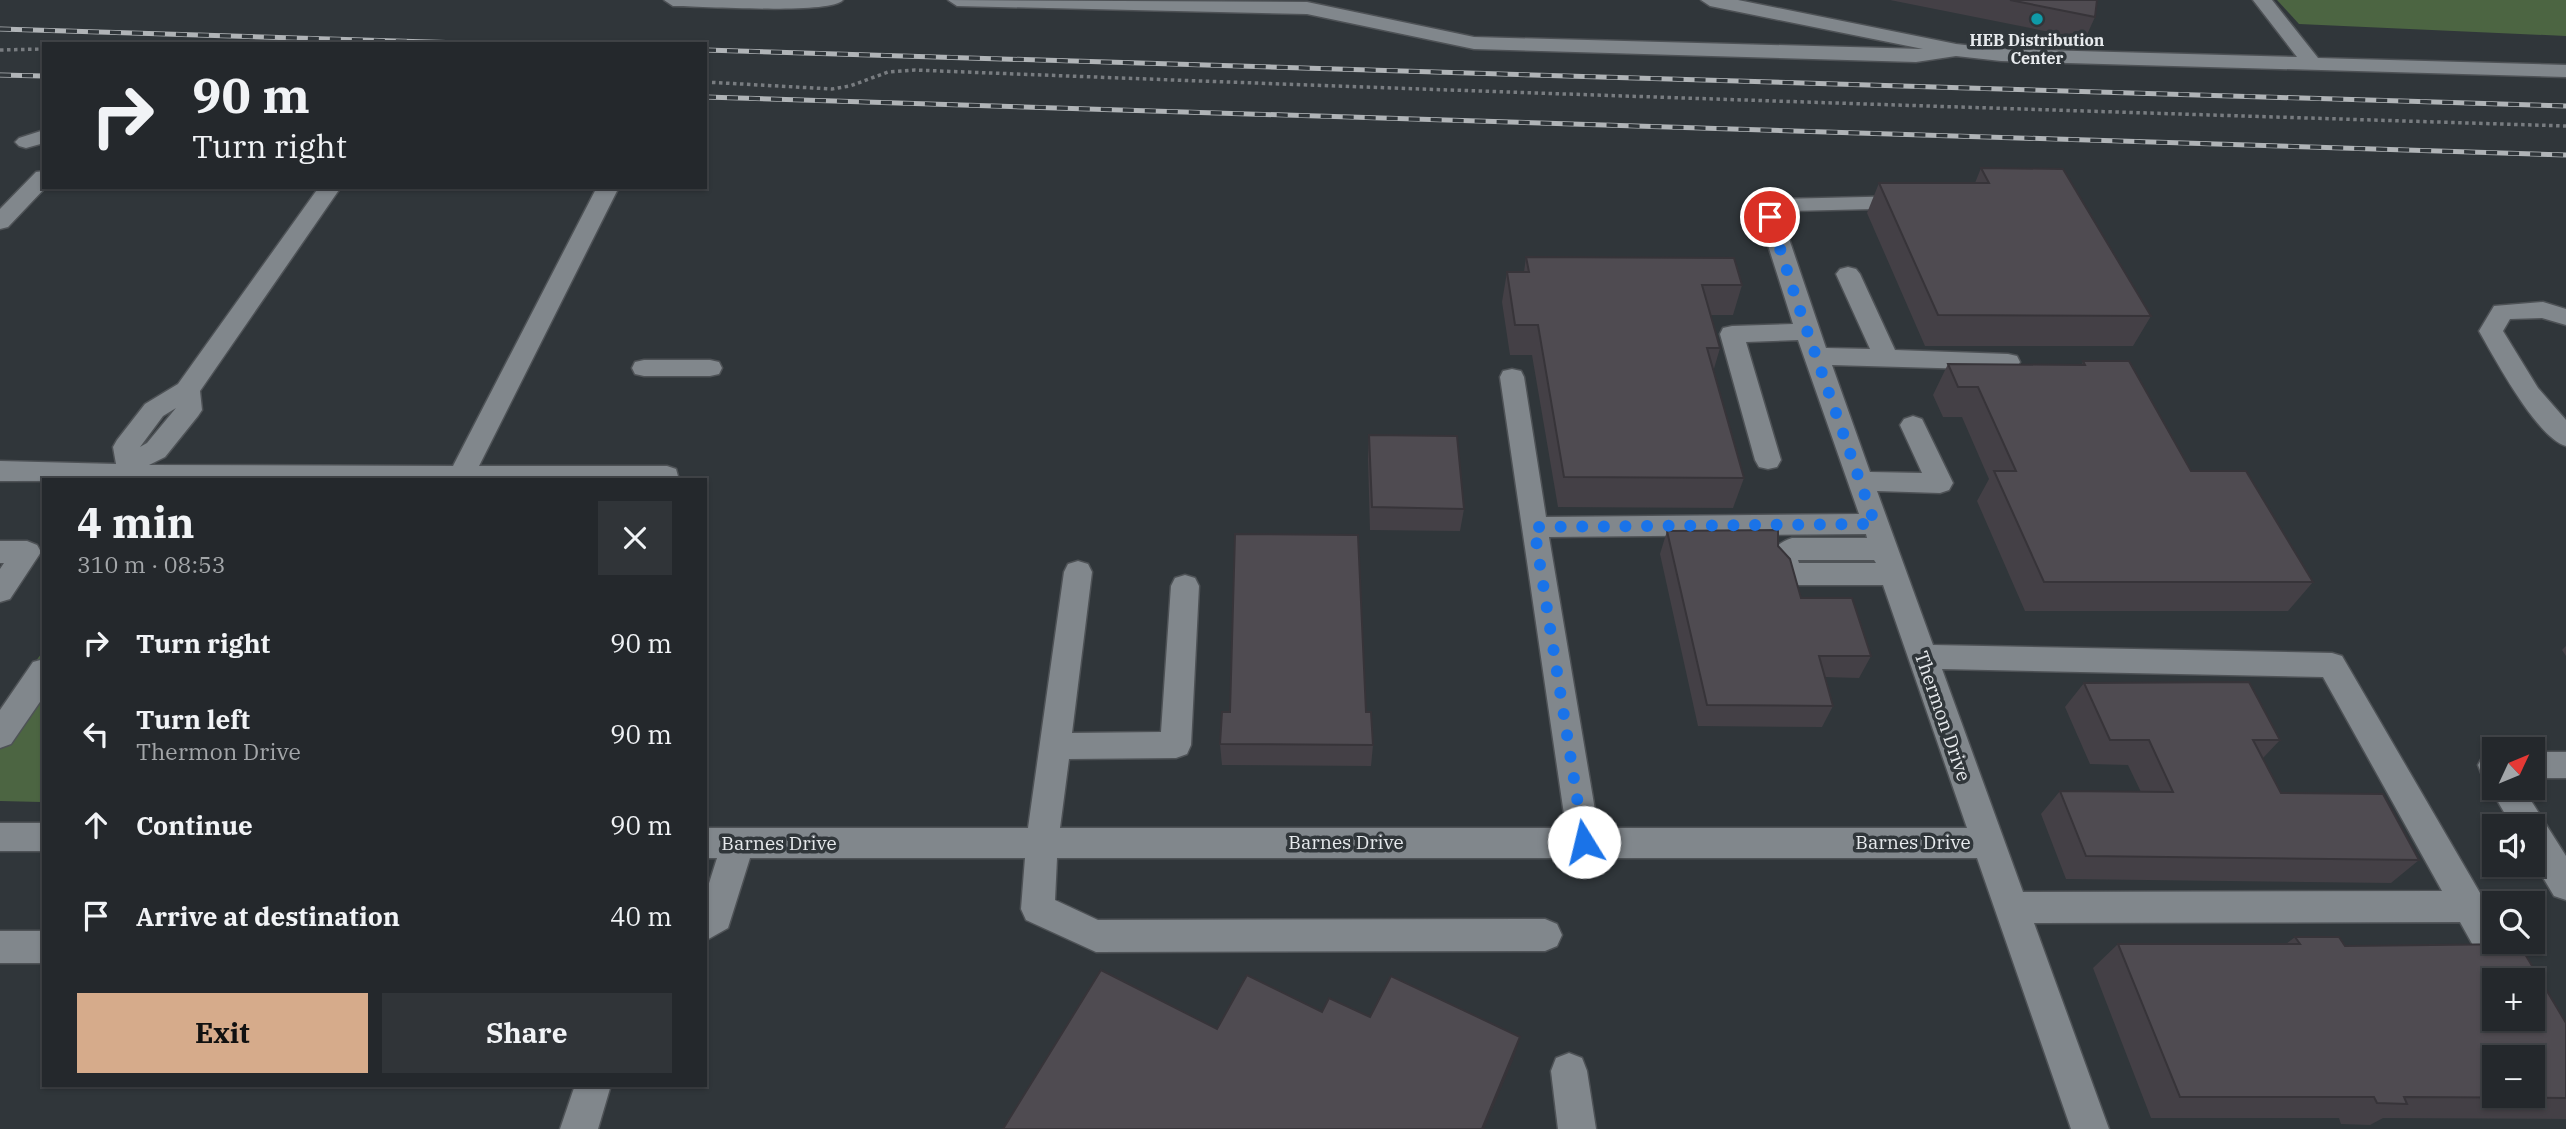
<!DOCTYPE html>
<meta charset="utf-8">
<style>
:root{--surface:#24282c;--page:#303438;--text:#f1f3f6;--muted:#a3a6a9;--line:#414448;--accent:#d6ab8b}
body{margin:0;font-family:"IBM Plex Serif",serif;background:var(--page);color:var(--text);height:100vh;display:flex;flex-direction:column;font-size:26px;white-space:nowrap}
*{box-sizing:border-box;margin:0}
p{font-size:23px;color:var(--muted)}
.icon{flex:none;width:38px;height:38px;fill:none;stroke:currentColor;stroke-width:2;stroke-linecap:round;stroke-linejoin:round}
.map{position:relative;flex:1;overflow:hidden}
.details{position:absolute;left:42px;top:478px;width:665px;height:609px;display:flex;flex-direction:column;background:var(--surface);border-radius:0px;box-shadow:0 2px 5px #0004,0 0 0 2px var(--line)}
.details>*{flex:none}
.hud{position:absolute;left:42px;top:42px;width:665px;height:147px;border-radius:0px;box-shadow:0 2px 5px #0004,0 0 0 2px var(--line);background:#24282c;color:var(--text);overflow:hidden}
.needle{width:46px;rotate:46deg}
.buttons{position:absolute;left:2482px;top:737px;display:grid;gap:14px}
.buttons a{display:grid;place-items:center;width:63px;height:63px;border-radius:0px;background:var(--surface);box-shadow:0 2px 5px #0004,0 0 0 2px var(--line);font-size:35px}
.pin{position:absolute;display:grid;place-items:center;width:60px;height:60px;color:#fff;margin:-30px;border:4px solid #fff;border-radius:50%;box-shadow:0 2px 7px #0007}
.me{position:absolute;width:77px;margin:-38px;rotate:351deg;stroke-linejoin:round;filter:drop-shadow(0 0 5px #0008)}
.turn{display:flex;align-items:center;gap:24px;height:147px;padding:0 35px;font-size:32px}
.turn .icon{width:91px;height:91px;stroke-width:2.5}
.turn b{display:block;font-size:49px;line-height:60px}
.round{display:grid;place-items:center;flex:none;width:74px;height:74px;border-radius:0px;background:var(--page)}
.headline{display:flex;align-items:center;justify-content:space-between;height:119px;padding:0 35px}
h1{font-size:42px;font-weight:800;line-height:52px}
.cta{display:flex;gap:14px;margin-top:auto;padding:14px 35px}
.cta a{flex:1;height:80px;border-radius:0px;background:var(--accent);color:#111;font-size:28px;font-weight:800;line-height:80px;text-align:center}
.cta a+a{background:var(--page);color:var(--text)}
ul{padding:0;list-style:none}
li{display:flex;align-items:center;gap:21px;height:91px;padding:0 35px}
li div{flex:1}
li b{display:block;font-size:26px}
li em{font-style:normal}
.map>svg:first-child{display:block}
.green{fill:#4c6542}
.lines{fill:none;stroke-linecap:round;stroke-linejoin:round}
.minor-casing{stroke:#4e5256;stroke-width:3}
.path{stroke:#787c80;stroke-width:3.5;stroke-dasharray:3.5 3.5;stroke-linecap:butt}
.minor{fill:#81878c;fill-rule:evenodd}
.rail-casing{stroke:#b0b4b7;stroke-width:5}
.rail{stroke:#30363a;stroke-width:3.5;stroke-dasharray:11;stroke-linecap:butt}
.wall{fill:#444046}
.shaded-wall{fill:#373439}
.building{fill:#4f4b51;stroke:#373439;stroke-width:2;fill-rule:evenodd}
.route{stroke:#1a73e8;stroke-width:12;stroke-dasharray:0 21.6}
.culture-dot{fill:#0f9aa8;stroke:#30363a;stroke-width:2.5}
.labels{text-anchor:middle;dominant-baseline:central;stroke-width:7;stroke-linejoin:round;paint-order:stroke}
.far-poi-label{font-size:16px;font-weight:bold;fill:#e7eaed;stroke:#30363a}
.street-label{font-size:19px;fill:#e7eaed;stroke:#30363a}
</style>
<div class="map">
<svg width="2566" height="1129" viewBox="0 0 2566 1129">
<rect width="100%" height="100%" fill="#30363a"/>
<g class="green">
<path d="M2277,0H2566V36L2299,24Z"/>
<path d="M44,650V798L41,802L0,801V710Z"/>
</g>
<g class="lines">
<defs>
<g id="minor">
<path d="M664,0H843C831,15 699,6 673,6Z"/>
<path d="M948,0L1307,2L1474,37L1923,49L1710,6L1701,0H1738L1956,44L2001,49L2297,57L2253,0H2272L2318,58L2566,65V77L2001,61L1956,56L1916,62L1474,49L1307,14L957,6Z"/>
<path d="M44,130V143L26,148L19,146L15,142L19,138Z"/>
<path d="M44,171V187H46L8,227L0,229V209L36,172Z"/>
<path d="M319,187H341L200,391L202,410L198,416L165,457L149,465L453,466L597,187H619L479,466H667L676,469L679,480L0,481V461L116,464L113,447L117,440L145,404L178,384ZM176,408L147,443L140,447L163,416Z"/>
<path d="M1908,196L1916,198L1919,203L1916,208L1790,211L1782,218L1826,348L1870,349L1836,274L1840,269L1848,267L1856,269L1860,274L1895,350L2008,354L2017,356L2020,362L2017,368L2008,370L1832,365L1870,472L1922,473L1900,425L1904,419L1913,416L1922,419L1953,483L1949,490L1940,493L1877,491L1933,645L2332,653L2342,656L2494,917V942H2508L2528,980H2494V983L2460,922L2034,923L2109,1129H2071L1977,858H1057L1055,900L1098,920L1545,919L1557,924L1562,935L1557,946L1545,951L1096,952L1026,920L1021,909L1025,858H750L728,928L705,941V896L717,858H705V828H1028L1064,572L1068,564L1078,561L1088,564L1092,572L1072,733L1161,732L1171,586L1175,578L1185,575L1195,578L1199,586L1191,745L1187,754L1176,758L1069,759L1060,828H1566L1500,377L1503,371L1512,369L1521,371L1524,377L1546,517L1859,514L1798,340L1746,342L1781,460L1777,467L1768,469L1759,467L1755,460L1720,334L1723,328L1732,326L1793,324L1759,217L1776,199ZM1866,534L1867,538H1792C1761,548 1763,575 1793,585H1883L1967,828H1598L1549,537ZM1798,560H1874L1876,563H1799ZM1942,669L2323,677L2442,891L2023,892Z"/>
<path d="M2543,302L2566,309V325L2542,318L2510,319L2503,331L2538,388L2566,420V446C2537,438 2495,359 2479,331L2494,306Z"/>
<path d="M644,360H710L719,362L722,368L719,374L710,376H644L635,374L632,368L635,362Z"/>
<path d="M0,541H27L37,545L41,552L10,599L0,602V569L4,563H0Z"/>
<path d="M44,659V696L11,744L0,748V710L33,662Z"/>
<path d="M2494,752V788H2523L2566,856V900L2554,896L2532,859V826H2512L2490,788L2493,781L2483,778L2478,765L2483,756Z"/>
<rect x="2532" y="752" width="34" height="26"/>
<rect x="0" y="823" width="44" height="28"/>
<rect x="0" y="931" width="44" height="32"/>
<path d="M1569,1053L1582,1058L1587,1071L1596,1129H1558L1551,1071L1556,1058Z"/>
<path d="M575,1085H611L598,1129H560Z"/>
</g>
</defs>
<use href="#minor" class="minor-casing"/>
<g class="path">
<path d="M0,50L44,49"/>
<path d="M705,82L832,89L850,86L888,72L915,70C1465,92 2016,109 2566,126"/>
</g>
<use href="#minor" class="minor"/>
<defs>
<g id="rail">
<path d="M0,29L496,44"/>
<path d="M705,50L2566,106"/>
<path d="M0,75L44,76"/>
<path d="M705,97L2566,155"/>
</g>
</defs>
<use href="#rail" class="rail-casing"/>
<use href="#rail" class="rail"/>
</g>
<g class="wall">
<path d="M1890,0H2097L2095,17L2085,39Z"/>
<path d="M1981,168L2151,316L2133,346H1925L1867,213L1879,183H1975Z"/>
<path d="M1526,257L1742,285L1733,315H1711L1720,348L1713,372L1744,478L1733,508L1558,507L1532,355H1510L1502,302L1507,272H1524Z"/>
<path d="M2083,361L2191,471L2313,582L2288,611H2025L1977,501L1989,479L1962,417H1943L1933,395L1948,364L2082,365Z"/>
<path d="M1369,435L1464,509L1460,531L1370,530L1368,458Z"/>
<path d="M1667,531L1778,546L1801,598L1871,656L1859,678L1825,677L1833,706L1822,727L1698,726L1660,554Z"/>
<path d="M2566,646V656L2562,650Z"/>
<path d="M2084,683L2280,740L2263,758L2281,793L2419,860L2391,883L2066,879L2041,814L2060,791L2141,792L2128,765L2090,764L2065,707Z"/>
<path d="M1366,712L1373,745L1371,766L1222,765L1220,744Z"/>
<path d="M2295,937L2345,946L2566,1023V1119L2383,1118L2370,1125L2341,1124L2339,1118H2151L2093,968L2118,944H2286Z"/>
</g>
<path class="shaded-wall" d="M1520,1037L1513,1060L1484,1129H1482Z"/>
<g class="building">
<path d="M2010,0H2097L2095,17Z"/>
<path d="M1981,168L2063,169L2151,316L1938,315L1879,183H1989Z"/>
<path d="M1526,257L1734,258L1742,285H1702L1720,348H1707L1744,478L1564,477L1538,325H1515L1507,272H1529Z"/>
<path d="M2083,361H2129L2191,471H2246L2313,582H2044L1994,471H2016L1978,387H1958L1948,364L2085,365Z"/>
<path d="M1369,435L1457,436L1464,509L1372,507Z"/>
<path d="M1778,530V546L1790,559L1801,598H1852L1871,656H1819L1833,706L1707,705L1667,531Z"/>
<path d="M1235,534L1358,535L1366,712H1371L1373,745L1220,744L1222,712H1230Z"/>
<path d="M2249,682L2280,740H2253L2281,793L2383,794L2419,860L2086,856L2060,791L2173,792L2149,740H2110L2084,683Z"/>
<path d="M2295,937H2339L2345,946L2519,944L2566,1023V1098L2404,1097L2407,1104L2377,1103L2374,1097H2180L2118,944H2300ZM2494,980H2532V1018H2494ZM2494,1057H2532V1096H2494Z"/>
<path d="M1101,970L1217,1029L1247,975L1322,1012L1329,998L1370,1017L1391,976L1520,1037L1482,1129H1003Z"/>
</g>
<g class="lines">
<path class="route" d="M1584,842L1534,527L1875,524L1797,302L1770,217"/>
</g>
<circle class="culture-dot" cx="2037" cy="19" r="7"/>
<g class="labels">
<g class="far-poi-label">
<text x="2037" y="40">HEB Distribution<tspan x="2037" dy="18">Center</tspan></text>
</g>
<g class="street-label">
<text transform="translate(1943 716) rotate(71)">Thermon Drive</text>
<text x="1346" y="842">Barnes Drive</text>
<text x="1913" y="842">Barnes Drive</text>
<text x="779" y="843">Barnes Drive</text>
</g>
</g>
</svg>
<div class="buttons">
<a><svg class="needle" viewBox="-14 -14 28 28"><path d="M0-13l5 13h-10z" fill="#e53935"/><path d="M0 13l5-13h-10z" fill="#a3a6a9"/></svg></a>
<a><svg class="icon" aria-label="sound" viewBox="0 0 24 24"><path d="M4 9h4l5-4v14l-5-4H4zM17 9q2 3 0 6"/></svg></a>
<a><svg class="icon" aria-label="search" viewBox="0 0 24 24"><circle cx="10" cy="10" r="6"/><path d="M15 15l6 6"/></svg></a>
<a>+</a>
<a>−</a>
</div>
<div class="pin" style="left:1770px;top:217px;background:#d93025"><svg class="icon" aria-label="arrive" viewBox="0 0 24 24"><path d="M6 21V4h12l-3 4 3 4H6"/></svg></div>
<svg class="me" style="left:1584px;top:842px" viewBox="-20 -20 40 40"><circle r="19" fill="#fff"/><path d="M0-13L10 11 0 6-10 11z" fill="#1a73e8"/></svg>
<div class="hud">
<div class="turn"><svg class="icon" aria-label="right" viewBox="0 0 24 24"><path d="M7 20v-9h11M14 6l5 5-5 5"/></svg><div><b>90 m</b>Turn right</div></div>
</div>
<section class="details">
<div class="headline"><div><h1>4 min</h1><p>310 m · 08:53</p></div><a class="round"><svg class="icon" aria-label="close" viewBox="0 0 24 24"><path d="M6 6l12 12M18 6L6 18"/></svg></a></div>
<ul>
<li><svg class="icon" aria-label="right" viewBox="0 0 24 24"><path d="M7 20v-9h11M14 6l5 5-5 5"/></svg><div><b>Turn right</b></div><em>90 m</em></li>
<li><svg class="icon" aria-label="left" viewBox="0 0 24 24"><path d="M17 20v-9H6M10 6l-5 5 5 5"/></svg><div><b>Turn left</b><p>Thermon Drive</p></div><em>90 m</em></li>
<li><svg class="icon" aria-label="ahead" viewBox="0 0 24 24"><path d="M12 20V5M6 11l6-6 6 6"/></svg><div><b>Continue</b></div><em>90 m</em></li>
<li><svg class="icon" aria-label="arrive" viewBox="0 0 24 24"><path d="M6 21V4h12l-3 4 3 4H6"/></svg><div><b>Arrive at destination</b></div><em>40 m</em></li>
</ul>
<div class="cta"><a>Exit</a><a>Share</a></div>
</section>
</div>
